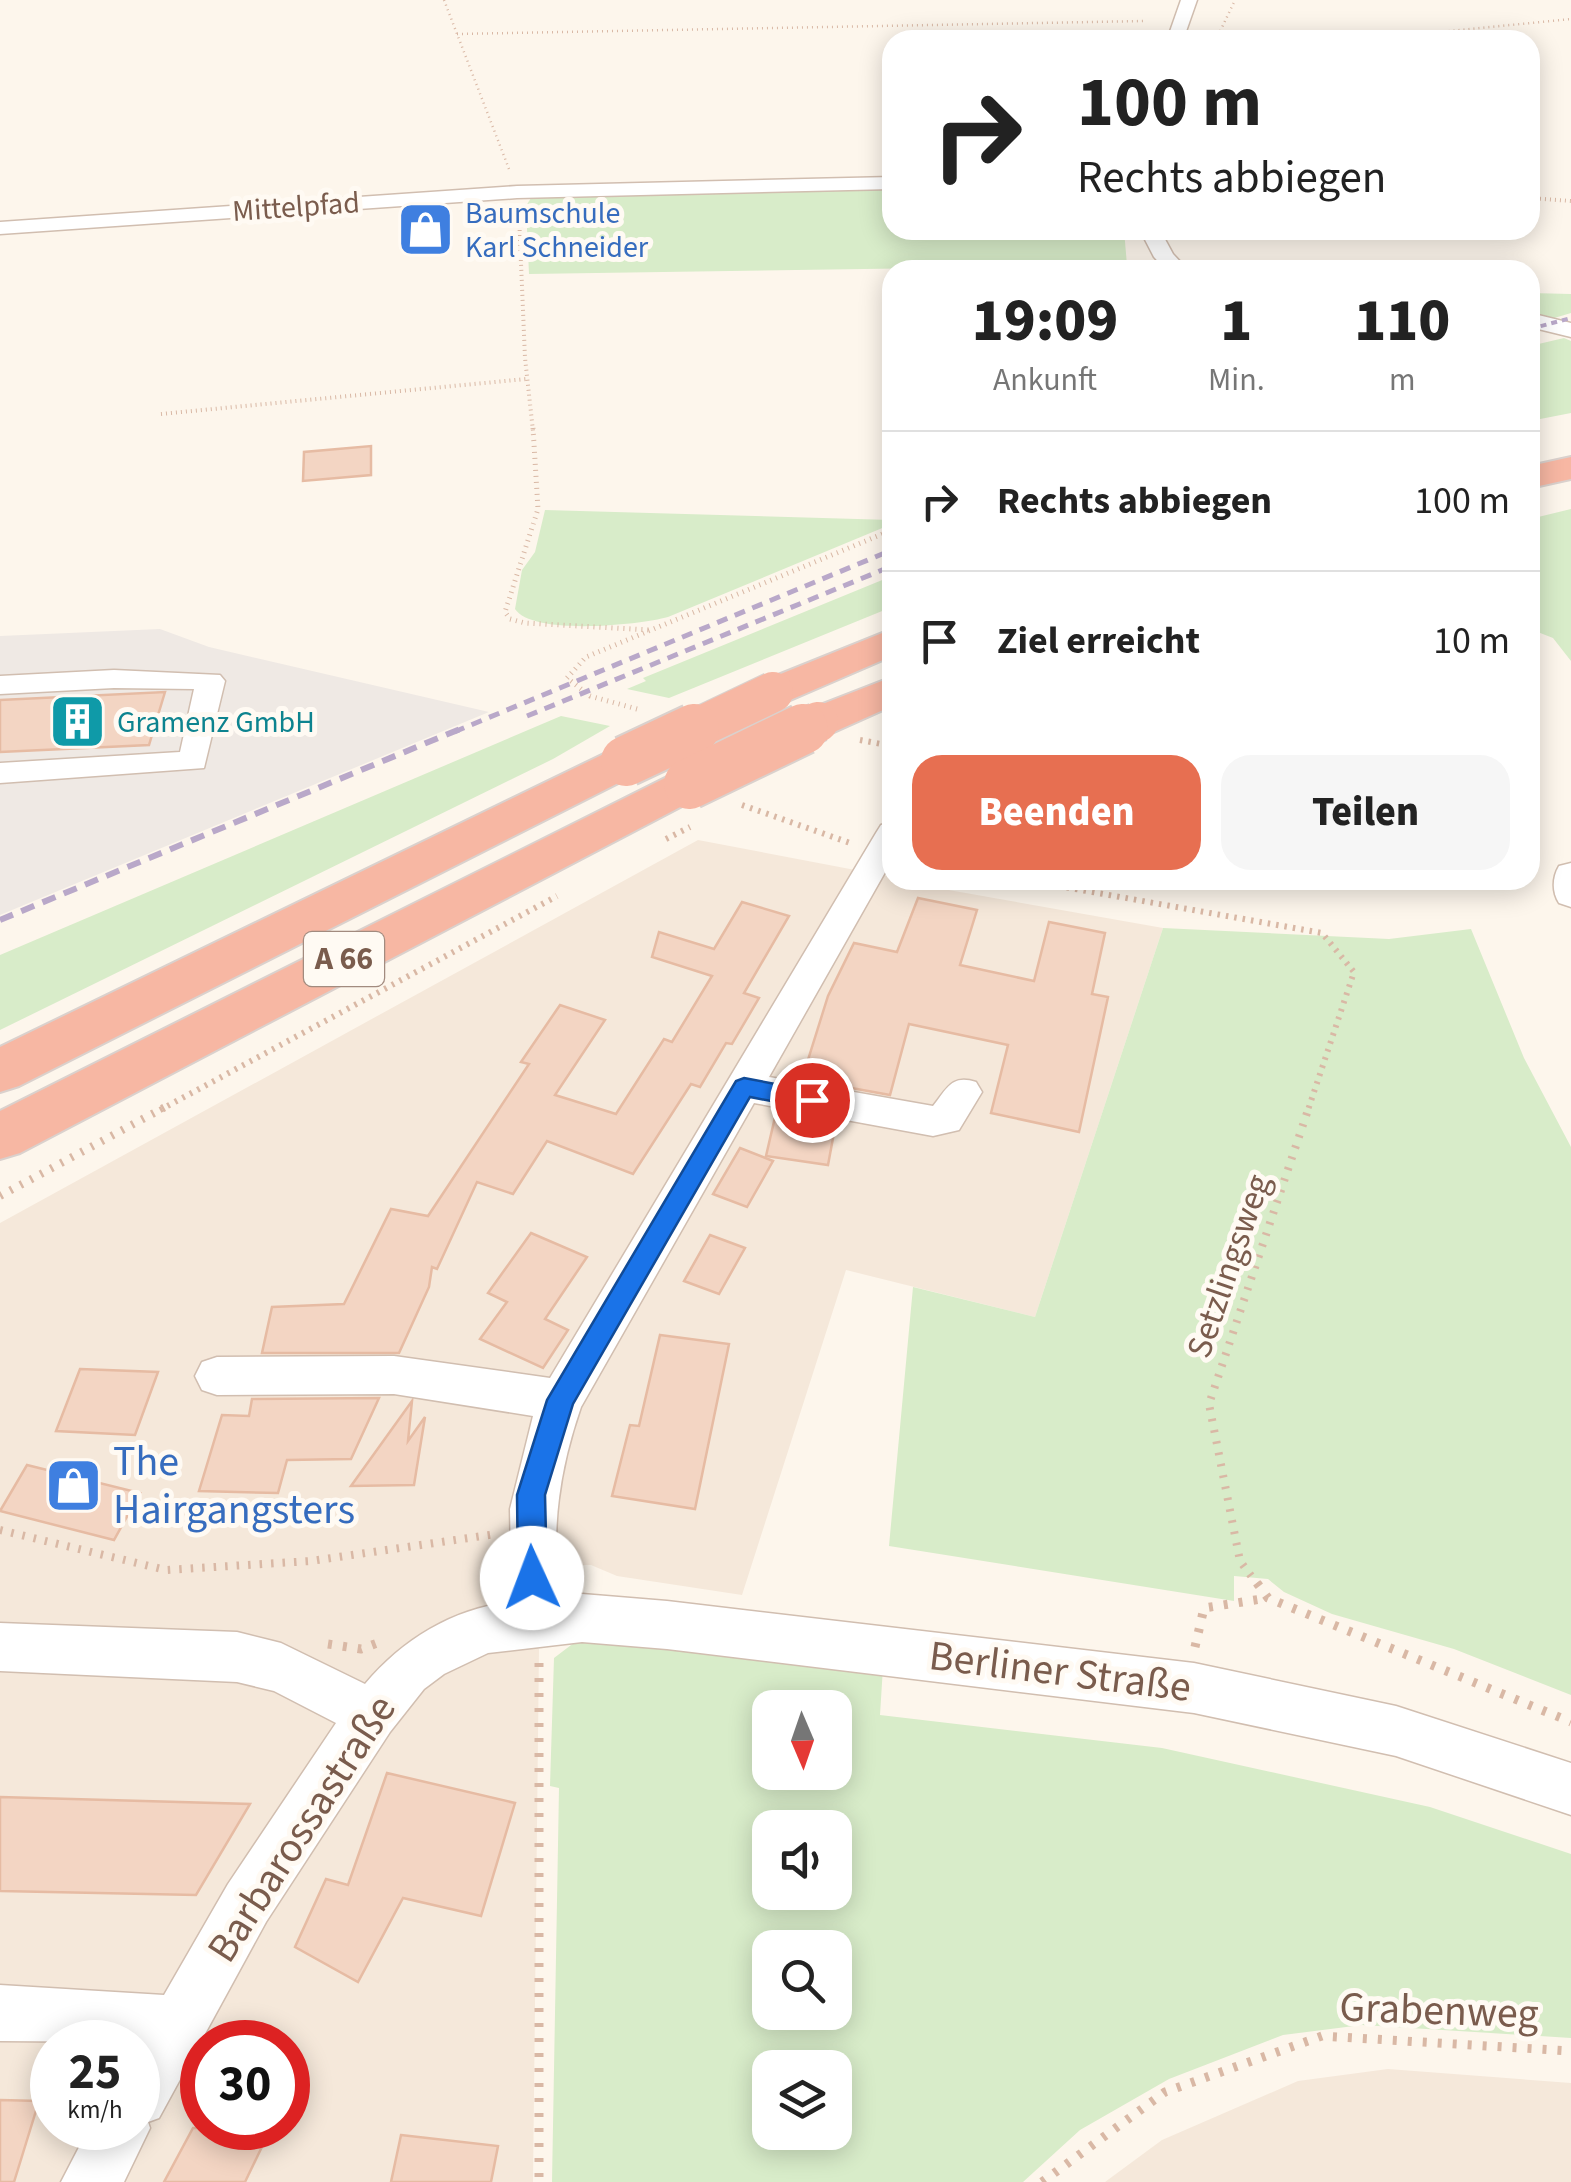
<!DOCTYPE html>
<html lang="de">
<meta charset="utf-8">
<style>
:root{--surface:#fff;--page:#f6f6f6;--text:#222;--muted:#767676;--line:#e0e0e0;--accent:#e76f51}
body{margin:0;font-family:"Source Sans 3",sans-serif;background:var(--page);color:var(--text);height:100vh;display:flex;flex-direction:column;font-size:38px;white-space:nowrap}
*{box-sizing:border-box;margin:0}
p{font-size:32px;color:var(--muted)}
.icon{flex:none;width:55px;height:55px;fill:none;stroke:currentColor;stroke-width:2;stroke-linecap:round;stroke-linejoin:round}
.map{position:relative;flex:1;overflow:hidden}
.sheet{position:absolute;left:882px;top:260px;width:658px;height:630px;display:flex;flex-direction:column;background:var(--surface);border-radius:30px;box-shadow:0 5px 25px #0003}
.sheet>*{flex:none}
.hud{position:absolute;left:882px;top:30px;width:658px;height:210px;border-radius:30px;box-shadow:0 5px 25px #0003;background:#fff;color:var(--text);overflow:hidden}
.needle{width:65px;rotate:178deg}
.tools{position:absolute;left:752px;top:1690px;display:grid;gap:20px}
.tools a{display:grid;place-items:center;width:100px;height:100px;border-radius:20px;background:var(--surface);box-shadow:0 5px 25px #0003;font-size:50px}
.speed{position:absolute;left:30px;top:2020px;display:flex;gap:20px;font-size:50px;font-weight:700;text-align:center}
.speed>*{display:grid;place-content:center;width:130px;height:130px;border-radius:50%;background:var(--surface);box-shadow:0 5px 25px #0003;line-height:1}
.speed small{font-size:25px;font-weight:400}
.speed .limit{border:15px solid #d22;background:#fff;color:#111}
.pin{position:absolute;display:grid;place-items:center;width:85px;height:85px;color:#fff;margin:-42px;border:5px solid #fff;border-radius:50%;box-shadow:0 2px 10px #0007}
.me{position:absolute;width:110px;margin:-55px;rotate:358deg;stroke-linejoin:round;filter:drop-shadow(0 0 8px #0008)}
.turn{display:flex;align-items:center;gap:35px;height:210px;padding:0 30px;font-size:45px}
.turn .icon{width:130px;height:130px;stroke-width:2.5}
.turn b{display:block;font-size:70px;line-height:85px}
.eta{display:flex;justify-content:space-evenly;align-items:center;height:170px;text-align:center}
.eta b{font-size:60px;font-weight:800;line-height:70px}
.cta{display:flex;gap:20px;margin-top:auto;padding:20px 30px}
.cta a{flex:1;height:115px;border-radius:30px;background:var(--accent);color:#fff;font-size:40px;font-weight:800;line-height:115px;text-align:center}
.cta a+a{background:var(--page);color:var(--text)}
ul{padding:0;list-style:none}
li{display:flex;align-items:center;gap:30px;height:140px;padding:0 30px;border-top:2px solid var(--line)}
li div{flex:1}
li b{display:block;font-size:38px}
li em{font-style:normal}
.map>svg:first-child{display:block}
.residential{fill:#f5e8da;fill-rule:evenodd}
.industrial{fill:#efe9e4}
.green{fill:#d8ecc9;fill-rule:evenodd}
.building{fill:#f3d5c3;stroke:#e6bba3;stroke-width:2.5}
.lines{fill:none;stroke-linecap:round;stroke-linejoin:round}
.minor-casing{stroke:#d1beb0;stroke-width:3}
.highway-casing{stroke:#dad1cd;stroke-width:4}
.path-far5{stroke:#d9b8a5;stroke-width:2.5;stroke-dasharray:1 4;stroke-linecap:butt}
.path-far4{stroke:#d9b8a5;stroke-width:4;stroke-dasharray:1 4;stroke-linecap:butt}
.path-far3{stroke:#d9b8a5;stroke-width:5;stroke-dasharray:1 5;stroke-linecap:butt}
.path-far2{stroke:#d9b8a5;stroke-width:6;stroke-dasharray:2.5 6;stroke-linecap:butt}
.path-far1{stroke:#d9b8a5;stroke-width:8;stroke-dasharray:2.5 9;stroke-linecap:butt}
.path{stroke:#d9b8a5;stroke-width:9;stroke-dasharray:4 11;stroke-linecap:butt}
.minor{fill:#fff;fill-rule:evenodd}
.highway{fill:#f7b7a3;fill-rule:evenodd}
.rail-far2{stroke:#b9a8c9;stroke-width:4;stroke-dasharray:6 5;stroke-linecap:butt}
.rail-far1{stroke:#b9a8c9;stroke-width:5;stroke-dasharray:11 8;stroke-linecap:butt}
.rail{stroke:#b9a8c9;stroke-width:6;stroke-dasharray:14 9;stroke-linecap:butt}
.highway-bridge-far1-casing{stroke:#dad1cd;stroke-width:42;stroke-linecap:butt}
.highway-bridge-casing{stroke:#dad1cd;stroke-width:54;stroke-linecap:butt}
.highway-bridge-far1{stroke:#f7b7a3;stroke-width:40}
.highway-bridge{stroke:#f7b7a3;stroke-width:50}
.route{fill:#1a73e8;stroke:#114b97;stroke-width:2.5}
.labels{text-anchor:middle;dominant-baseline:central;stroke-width:10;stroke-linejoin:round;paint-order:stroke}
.far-street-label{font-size:30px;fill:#7a5c4d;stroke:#fffaf3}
.far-shop-label{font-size:30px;fill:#366cbe;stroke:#fffaf3;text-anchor:start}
.far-culture-label{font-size:30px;fill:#0d838f;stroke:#fffaf3;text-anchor:start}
.shield{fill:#fffaf3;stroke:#a28b7f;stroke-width:2.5}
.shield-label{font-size:32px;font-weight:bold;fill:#7a5c4d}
.street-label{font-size:35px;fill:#7a5c4d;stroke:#fffaf3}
.near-shop-label{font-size:42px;fill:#366cbe;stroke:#fffaf3;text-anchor:start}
.near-street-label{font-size:42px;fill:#7a5c4d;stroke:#fffaf3}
</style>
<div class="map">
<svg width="1571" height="2182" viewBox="0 0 1571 2182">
<rect width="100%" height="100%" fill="#fdf6ec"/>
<g class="residential">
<path d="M698,840L892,877V880L1163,928L1035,1317L846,1270L742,1595L617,1576L591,1565L521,1566L531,1641L539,1649L533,2182H0V1223ZM52,2042H138V2128H52ZM202,2042H288V2128H202Z"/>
<path d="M1388,2069L1571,2083V2182H1105L1162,2140L1298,2081Z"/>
</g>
<path class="industrial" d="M160,629L209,647L489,712L0,915V636Z"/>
<g class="green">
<path d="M892,186V230H1124L1127,265L529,274L526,206L531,198Z"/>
<path d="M1530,293L1571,294V313L1551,319L1530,315Z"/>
<path d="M1564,338L1571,341V413L1530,421V346Z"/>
<path d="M1571,509V661L1553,638L1530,629V519Z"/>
<path d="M545,510L892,520V524L668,617C639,625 533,636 515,609L522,570L535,552Z"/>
<path d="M892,576V607L669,698L627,689L646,681L643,678Z"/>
<path d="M561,716L610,726L553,759L0,1030V955Z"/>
<path d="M1163,928L1389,939L1471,929L1524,1058L1571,1147V1695L1454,1649L1332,1614L1284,1592L1268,1579L1234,1576V1601L889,1546L913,1287L1035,1317Z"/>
<path d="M579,1639L883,1667L880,1715L1162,1748L1430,1807L1571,1854V2038L1362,2025L1283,2035L1169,2079L1080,2130L1023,2182H552L559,1788L550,1786L554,1658ZM770,1708H835V1772H770ZM770,1828H835V1892H770ZM770,1948H835V2012H770ZM770,2068H835V2132H770Z"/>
</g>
<g class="building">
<path d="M371,446V475L303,481L304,452Z"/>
<path d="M165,692L149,745L0,752V700Z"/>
<path d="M918,898L977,910L960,965L1034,981L1049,922L1105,933L1092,994L1108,997L1079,1132L991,1113L1008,1045L909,1024L890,1095L802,1079L828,996L854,943L897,952Z"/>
<path d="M742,902L789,916L744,993L759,998L732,1044L726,1043L700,1087L691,1084L633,1174L547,1141L513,1194L477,1182L437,1269L432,1267L429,1287L399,1353H262L272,1307L344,1304L391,1209L428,1216L529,1064L521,1062L560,1005L605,1020L555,1095L616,1114L664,1039L672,1042L712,976L652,957L659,932L714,949Z"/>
<path d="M776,1113L836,1122L828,1165L766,1156Z"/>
<path d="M740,1148L773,1161L747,1207L713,1194Z"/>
<path d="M531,1233L587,1257L545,1319L568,1330L543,1368L480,1339L507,1302L488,1293Z"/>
<path d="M710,1235L745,1248L719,1294L684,1281Z"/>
<path d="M660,1335L729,1344L695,1509L612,1496L630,1425L639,1426Z"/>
<path d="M80,1369L158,1372L135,1435L56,1431Z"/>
<path d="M379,1398L351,1459L287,1460L278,1493L199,1491L222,1415L249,1416L252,1399Z"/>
<path d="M412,1401L408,1441L425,1417L414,1485L351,1486Z"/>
<path d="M27,1465L140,1493L114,1540L0,1511Z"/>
<path d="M387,1773L515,1803L481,1916L403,1898L358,1982L295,1947L326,1879L348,1885Z"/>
<path d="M0,1797L250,1804L196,1895L0,1891Z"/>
<path d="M0,2100L39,2101L14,2182H0Z"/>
<path d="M193,2128H271L245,2182H164Z"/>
<path d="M401,2135L498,2146L491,2182H391Z"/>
</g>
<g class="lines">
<defs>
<g id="minor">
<path d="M1181,0H1197L1183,40H1167Z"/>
<path d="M892,177V189L517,198L0,234V222L517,186Z"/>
<path d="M1140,230H1160L1173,254L1188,270H1166L1154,257Z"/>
<path d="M1530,313L1571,323V337L1530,327Z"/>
<path d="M114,670L220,675L225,681L204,768L0,783V763L180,752L194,689L114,688L0,694V676Z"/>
<path d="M892,822V860L769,1077L933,1106C947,1089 951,1074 976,1082L982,1092L959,1130L933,1136L754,1103L581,1407C559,1470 551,1530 559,1596L582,1594L667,1601L1194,1663L1396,1706L1571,1763V1815L1396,1756L1194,1713L667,1649L582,1642L488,1653L444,1674L424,1689L390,1732L266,1922L159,2118L148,2122L150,2128L124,2182H61L89,2128H138V2042L0,2041V1985L164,1995L228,1884L336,1723L274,1691L237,1682L0,1671V1623L237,1632L281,1643L365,1684C402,1640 453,1608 512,1602L510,1509L533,1416L394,1394L217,1395L202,1390L195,1376L202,1362L217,1357L394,1356L550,1378L876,833L881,825Z"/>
<path d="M1571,863V907L1559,903C1552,892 1552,878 1559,866Z"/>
</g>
<g id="highway">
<path d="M1571,457V479L1530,488V466Z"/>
<path d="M892,629V656L788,701L773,705L758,701L751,692L758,683Z"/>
<path d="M892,677V706L834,732L818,736L802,732L796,722L802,712Z"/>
<path d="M626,747L642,751L649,761L642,771L19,1086L0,1092V1047L610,751Z"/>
<path d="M689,769L705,774L712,784L705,794L20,1153L0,1159V1111L673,774Z"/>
</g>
</defs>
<use href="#minor" class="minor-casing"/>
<use href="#highway" class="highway-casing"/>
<g class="path-far5">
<path d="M444,0L509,169"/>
<path d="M457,34L1144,21"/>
<path d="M1216,40L1235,0"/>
<path d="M1359,40L1571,19"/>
</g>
<g class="path-far4">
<path d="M1530,198L1571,201"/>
<path d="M519,215L525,358L533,431"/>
<path d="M161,414L526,379"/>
</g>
<g class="path-far3">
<path d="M533,428L538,509L505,612L510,619L525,623L650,630"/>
<path d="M637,709L590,696L567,678L586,657L892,530"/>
</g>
<g class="path-far2">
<path d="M860,740L892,746"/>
<path d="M742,805L853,844"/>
<path d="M666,839L690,827"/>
<path d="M1025,880L1322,933L1354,972L1308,1110"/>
<path d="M160,1110L557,896"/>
</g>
<g class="path-far1">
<path d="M0,1196L165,1107"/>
<path d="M0,1530L166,1570L311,1561L496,1534"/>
<path d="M1258,1585L1240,1561L1209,1404L1309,1107"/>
</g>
<g class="path">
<path d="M1257,1583L1268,1598L1571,1722"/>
<path d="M328,1644L361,1649L380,1642"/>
<path d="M1195,1647L1204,1608L1268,1598"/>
<path d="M539,1663V2182"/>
<path d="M1042,2182L1165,2092L1322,2036L1571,2051"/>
</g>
<use href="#minor" class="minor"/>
<use href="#highway" class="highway"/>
<path class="rail-far2" d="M1530,329L1571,318"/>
<g class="rail-far1">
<path d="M527,716L892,566"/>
<path d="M454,732L892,550"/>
</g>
<path class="rail" d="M0,920L460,729"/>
<defs>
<g id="highway-bridge-far1">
<path d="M689,732L773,692"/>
<path d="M798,732L818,722"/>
</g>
<g id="highway-bridge">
<path d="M626,761L694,729"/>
<path d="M689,784L803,729"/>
</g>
</defs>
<use href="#highway-bridge-far1" class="highway-bridge-far1-casing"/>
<use href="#highway-bridge" class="highway-bridge-casing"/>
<use href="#highway-bridge-far1" class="highway-bridge-far1"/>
<use href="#highway-bridge" class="highway-bridge"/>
</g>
<path class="route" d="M744,1078L812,1091L823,1100L812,1109L750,1097L573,1404L545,1495L547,1578L542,1588L532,1592L522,1588L518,1578L517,1495L547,1400L736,1081Z"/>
<defs>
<symbol id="shop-square" viewBox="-11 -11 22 22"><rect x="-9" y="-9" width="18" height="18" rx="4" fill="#3f7fe0" stroke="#fffaf3"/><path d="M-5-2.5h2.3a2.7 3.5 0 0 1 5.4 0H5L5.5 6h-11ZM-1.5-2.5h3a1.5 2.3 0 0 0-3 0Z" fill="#fff"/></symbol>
<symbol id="building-square" viewBox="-11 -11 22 22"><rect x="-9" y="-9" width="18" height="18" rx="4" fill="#0f9aa8" stroke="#fffaf3"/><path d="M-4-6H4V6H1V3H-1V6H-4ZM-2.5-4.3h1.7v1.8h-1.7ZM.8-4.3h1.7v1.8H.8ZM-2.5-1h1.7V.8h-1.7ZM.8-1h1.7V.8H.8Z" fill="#fff"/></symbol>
</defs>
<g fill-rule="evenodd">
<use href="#shop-square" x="394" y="198" width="63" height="63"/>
<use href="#building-square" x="46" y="690" width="63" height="63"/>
<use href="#shop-square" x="42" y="1454" width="63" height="63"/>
</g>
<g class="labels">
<g class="far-street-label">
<text transform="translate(296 207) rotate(-4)">Mittelpfad</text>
</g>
<g class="far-shop-label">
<text x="465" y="213">Baumschule<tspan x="465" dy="34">Karl Schneider</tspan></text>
</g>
<g class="far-culture-label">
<text x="117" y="722">Gramenz GmbH</text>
</g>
<rect class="shield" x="304" y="932" width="80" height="54" rx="8"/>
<g class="shield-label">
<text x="344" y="959">A 66</text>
</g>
<g class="street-label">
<text transform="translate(1229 1266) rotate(-71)">Setzlingsweg</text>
</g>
<g class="near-shop-label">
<text x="113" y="1462">The<tspan x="113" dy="48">Hairgangsters</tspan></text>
</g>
<g class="near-street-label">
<text transform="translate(1060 1672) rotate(7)">Berliner Straße</text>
<text transform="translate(302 1829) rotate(-57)">Barbarossastraße</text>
<text transform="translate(1439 2011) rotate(2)">Grabenweg</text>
</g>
</g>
</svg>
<div class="tools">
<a><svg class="needle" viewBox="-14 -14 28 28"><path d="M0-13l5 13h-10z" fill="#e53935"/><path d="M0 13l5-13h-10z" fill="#767676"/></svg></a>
<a><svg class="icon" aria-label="sound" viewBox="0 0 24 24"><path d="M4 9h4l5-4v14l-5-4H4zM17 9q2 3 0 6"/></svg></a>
<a><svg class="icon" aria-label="search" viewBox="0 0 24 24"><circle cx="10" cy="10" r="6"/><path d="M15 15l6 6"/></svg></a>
<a><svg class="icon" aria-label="layers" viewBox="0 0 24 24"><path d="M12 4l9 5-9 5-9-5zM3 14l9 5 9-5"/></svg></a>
</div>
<div class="speed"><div>25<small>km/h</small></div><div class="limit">30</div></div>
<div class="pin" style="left:812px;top:1100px;background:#d93025"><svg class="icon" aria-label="arrive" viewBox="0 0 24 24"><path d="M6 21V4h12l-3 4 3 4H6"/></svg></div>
<svg class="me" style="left:532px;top:1578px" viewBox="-20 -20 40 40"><circle r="19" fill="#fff"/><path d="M0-13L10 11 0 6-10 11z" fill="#1a73e8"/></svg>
<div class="hud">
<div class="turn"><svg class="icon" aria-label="right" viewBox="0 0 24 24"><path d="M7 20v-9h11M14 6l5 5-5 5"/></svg><div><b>100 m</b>Rechts abbiegen</div></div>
</div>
<section class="sheet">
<div class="eta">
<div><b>19:09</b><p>Ankunft</p></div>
<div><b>1</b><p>Min.</p></div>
<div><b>110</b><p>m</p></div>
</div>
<ul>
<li><svg class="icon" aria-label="right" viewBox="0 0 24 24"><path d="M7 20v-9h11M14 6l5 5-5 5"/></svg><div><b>Rechts abbiegen</b></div><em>100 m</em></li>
<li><svg class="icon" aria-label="arrive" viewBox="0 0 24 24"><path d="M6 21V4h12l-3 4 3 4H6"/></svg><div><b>Ziel erreicht</b></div><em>10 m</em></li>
</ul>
<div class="cta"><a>Beenden</a><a>Teilen</a></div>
</section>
</div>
